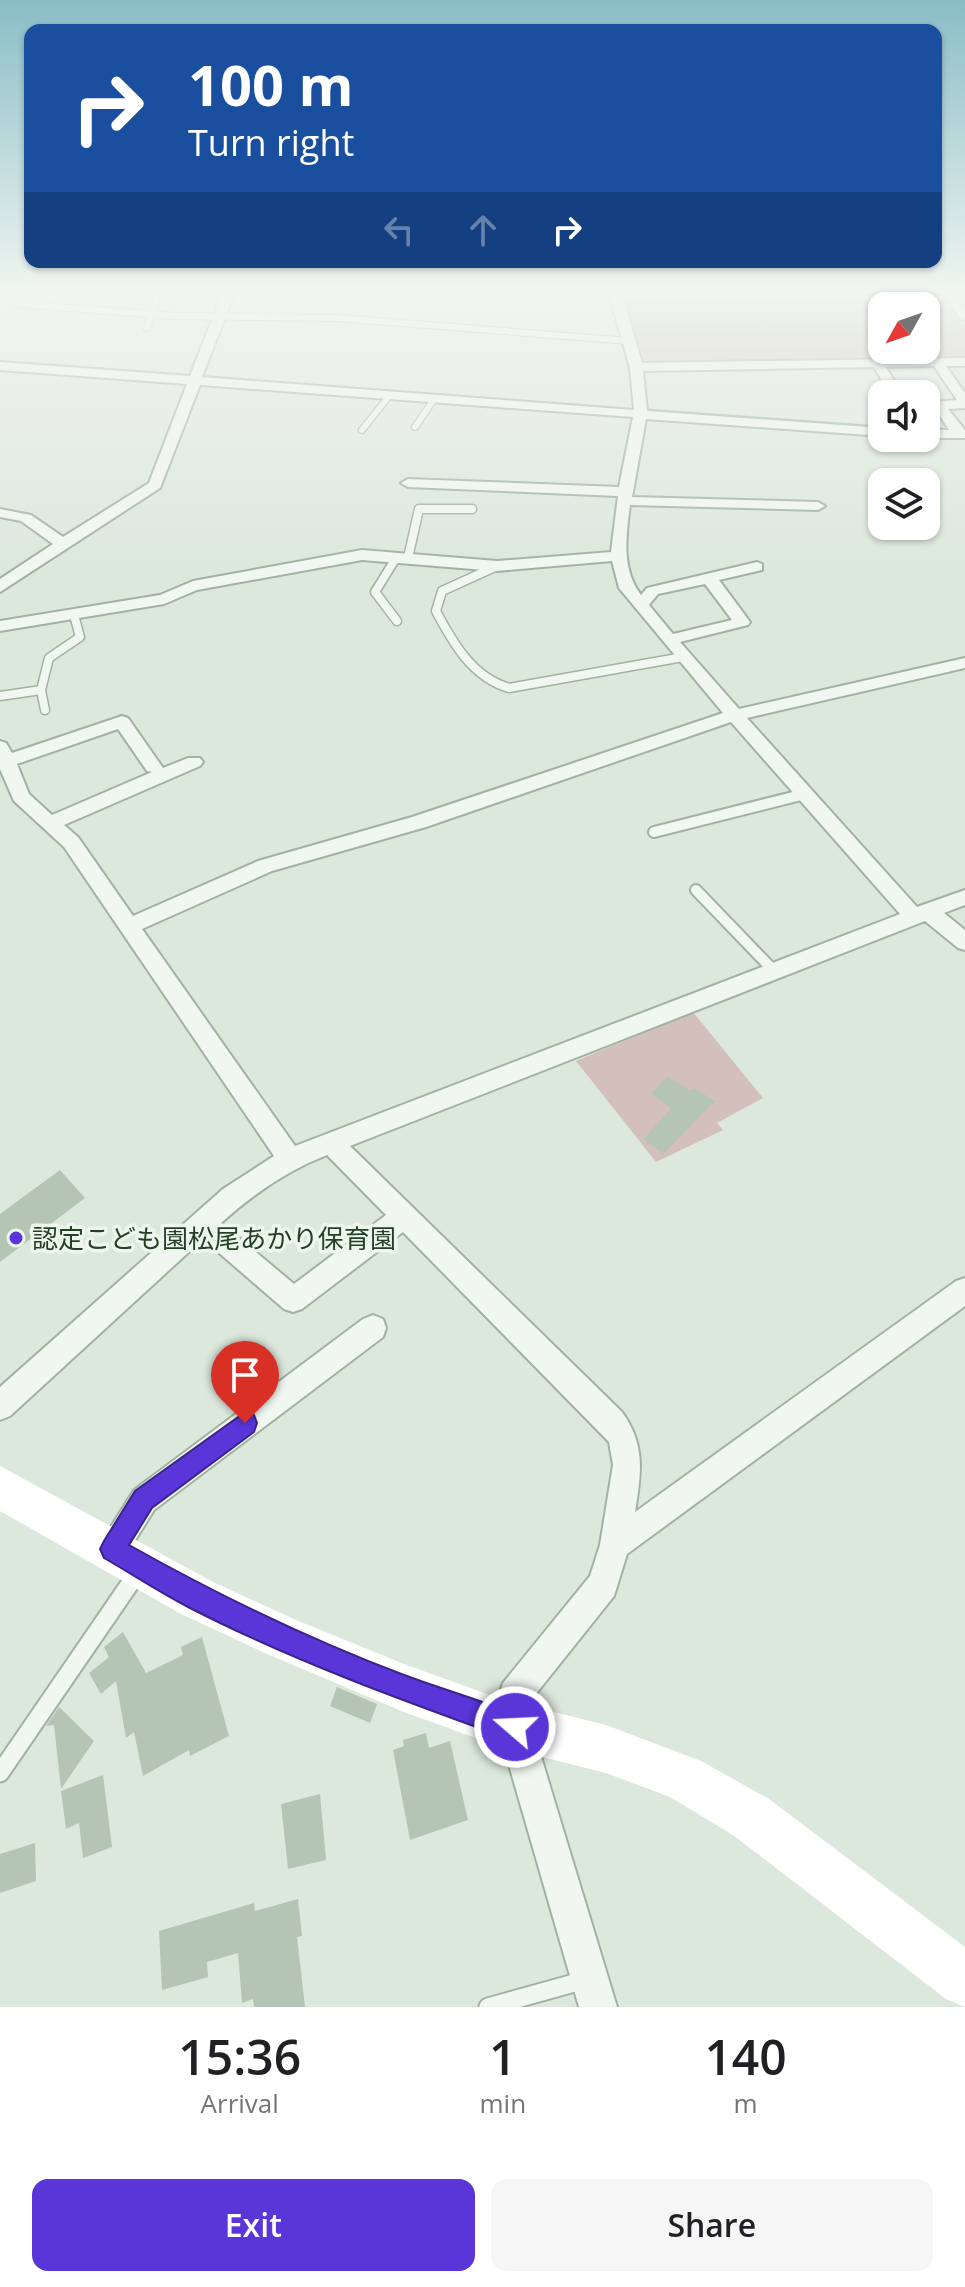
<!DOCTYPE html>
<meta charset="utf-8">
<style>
:root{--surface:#fff;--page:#f6f6f6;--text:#202124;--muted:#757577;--accent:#5a36d9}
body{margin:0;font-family:"Open Sans","Noto Sans JP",sans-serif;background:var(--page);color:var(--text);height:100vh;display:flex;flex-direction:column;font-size:30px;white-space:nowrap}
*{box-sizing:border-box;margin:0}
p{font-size:26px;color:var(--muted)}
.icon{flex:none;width:44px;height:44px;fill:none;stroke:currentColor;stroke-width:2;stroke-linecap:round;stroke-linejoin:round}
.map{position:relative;height:2007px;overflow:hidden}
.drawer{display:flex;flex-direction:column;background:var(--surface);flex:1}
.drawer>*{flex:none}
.top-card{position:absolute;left:24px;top:24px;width:918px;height:244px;border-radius:16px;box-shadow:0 2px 6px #0004;background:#1a4fa0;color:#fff;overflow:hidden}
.needle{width:52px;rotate:230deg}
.tools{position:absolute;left:868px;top:292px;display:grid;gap:16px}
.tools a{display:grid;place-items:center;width:72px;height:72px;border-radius:16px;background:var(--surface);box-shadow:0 2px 6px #0004;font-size:40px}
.pin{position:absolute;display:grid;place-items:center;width:68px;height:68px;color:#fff;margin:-82px -34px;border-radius:50% 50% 50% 0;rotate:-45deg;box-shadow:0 0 8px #0007}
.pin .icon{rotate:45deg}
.me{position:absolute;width:88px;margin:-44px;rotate:289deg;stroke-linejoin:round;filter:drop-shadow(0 0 6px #0008)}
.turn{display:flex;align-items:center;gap:28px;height:168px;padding:0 32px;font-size:36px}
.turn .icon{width:104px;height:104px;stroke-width:2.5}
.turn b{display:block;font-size:56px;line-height:68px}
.lanes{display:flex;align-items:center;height:76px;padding:0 32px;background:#0003;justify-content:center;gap:40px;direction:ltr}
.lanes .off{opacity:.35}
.eta{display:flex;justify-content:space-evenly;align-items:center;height:136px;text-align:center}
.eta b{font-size:48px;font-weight:600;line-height:56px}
.cta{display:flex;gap:16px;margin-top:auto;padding:16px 32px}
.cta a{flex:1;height:92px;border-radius:16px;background:var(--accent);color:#fff;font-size:32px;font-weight:600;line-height:92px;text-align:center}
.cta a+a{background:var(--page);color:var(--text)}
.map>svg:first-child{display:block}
.green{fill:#d3c0bd;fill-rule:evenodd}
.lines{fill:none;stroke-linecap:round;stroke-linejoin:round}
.stream{stroke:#9bcb94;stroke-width:3}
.building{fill:#b4c5b4}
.service-far3-casing{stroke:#a2b2a2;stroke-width:8}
.service-far2-casing{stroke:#a2b2a2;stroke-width:11}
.service-far1-casing{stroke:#a2b2a2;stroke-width:14}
.service-casing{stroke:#a2b2a2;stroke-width:21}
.minor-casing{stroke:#a2b2a2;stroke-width:4}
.service-far3{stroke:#f0f6f0;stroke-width:6}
.service-far2{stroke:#f0f6f0;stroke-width:8}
.service-far1{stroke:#f0f6f0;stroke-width:10}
.service{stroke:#f0f6f0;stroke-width:17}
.minor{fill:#f0f6f0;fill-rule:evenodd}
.secondary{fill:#fff;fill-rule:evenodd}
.route{fill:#5a36d9;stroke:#3a238d;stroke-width:2}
.poi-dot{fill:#5a36d9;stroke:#edf6ec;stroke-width:3}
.labels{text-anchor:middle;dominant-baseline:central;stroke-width:7;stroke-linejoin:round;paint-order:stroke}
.poi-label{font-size:26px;fill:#254025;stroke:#edf6ec;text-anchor:start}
</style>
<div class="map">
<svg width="965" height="2007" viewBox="0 0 965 2007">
<rect width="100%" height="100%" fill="#dde8dd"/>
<g class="green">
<path d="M619,289H938L965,327V359L643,365ZM882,306H926V350H882Z"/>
<path d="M693,1012L763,1098L717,1123L723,1130L656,1162L576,1061Z"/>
</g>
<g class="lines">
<g class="stream">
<path d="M648,410L882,427"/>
<path d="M926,429H943"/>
</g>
</g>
<g class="building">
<path d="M668,1076L690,1091L694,1088L715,1101L663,1154L644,1139L671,1108L651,1094Z"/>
<path d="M60,1170L85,1198L0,1262V1214Z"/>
<path d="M123,1632L146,1673L183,1655L181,1647L202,1637L229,1736L190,1756L189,1750L143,1776L134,1732L126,1738L116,1681L101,1694L89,1673L109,1657L104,1647Z"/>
<path d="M337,1687L377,1704L370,1723L330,1706Z"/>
<path d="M59,1707L94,1741L61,1789L54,1725L46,1726Z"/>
<path d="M426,1733L429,1748L450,1741L468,1820L410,1840L393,1750L404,1746L403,1740Z"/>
<path d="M103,1775L112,1847L83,1858L79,1823L66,1829L61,1791Z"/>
<path d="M320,1794L326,1860L288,1869L281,1804Z"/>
<path d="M35,1843L36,1881L0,1893V1854Z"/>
<path d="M298,1899L302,1936L297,1937L305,2007H254L253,1999L242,2003L238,1953L207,1962L208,1977L162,1990L159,1931L254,1903L255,1911Z"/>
</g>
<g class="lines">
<defs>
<g id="service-far3">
<path d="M16,304L177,316L338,318L629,341"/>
<path d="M147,328L160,289"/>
<path d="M415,427L435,398"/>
<path d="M362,430L390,395"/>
</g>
<g id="service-far2">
<path d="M396,558L375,592L397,621"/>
<path d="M408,558L419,509H472"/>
<path d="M497,566L442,591L436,611C453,643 472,677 509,688L683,657"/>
<path d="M0,696L41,690"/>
<path d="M45,710L41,690L49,658L80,637L74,615"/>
</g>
<g id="service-far1">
<path d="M654,832L805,794"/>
<path d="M696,890L774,971"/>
</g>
<g id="service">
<path d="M0,1773L138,1572"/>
<path d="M488,2007L585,1980"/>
</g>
<g id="minor">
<path d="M224,289H236L202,377L634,410L630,368L608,289H620L642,363L965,358V366H946L965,393V408L948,409L965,430V438H926V430H949L933,405L934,402L957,400L934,366L886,367L902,394H890L874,367L643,371L647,411L882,428V436L646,419L632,497L818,502L825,506L818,510L630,505C626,536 621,569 641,595L647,588L757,562L762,564V570L719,580L750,622L748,625L680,642L739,709L965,658V668L747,718L917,907L965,890V905L944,913L965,930V950L958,948L925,921L350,1146L622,1412C646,1445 641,1474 635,1512L956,1281L965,1278V1306L627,1554L614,1596L531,1700L532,1727L617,2007H579L498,1727L499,1695L503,1683L590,1576L600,1545L613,1465L609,1442L403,1232L302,1309L293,1312L284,1309L203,1239L10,1416L0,1420V1387L223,1189L274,1156L64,847L14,801L0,769V741L6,743L12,753L122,716L128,718L163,768L188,758H200L203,762L200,766L64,825L78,837L133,916L258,861L412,817L723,713L619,588L612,561L497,571L362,560L197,590L164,604L0,631V621L160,595L193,581L362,550L497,561L611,552L618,496L408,487L401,483L408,479L619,487L633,417L200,385L160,488L0,592V579L53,544L21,521L0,517V509L31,515L63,537L149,483L187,384L0,370V362L190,376ZM705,584L732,620L673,634L649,605L658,594ZM731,722L900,914L295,1146L142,929L272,871L426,827ZM118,729L147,771L152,772L52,815L29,794L17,764ZM327,1155L386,1215L294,1284L221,1223C252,1195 288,1170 327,1155Z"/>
<path d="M939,289H951L965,309V320L961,319Z"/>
<path d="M373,1315L383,1319L386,1328L383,1337L154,1510L123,1560L112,1564L101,1560L97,1549L134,1490L363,1319Z"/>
</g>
</defs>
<use href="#service-far3" class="service-far3-casing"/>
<use href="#service-far2" class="service-far2-casing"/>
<use href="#service-far1" class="service-far1-casing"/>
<use href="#service" class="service-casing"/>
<use href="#minor" class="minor-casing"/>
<use href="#service-far3" class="service-far3"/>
<use href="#service-far2" class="service-far2"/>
<use href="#service-far1" class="service-far1"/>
<use href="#service" class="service"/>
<use href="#minor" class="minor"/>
<path class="secondary" d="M0,1466L213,1582L296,1620L404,1664L498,1698L606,1725L701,1761L769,1799L965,1947V2007L946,1999L733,1835L670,1797L606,1773L498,1746L404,1712L265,1653L181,1614L0,1511Z"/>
</g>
<linearGradient id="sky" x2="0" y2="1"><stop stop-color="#89bdc6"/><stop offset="0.51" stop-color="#f0f5f0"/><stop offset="1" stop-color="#f0f5f0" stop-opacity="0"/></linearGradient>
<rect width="965" height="570" fill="url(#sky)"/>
<path class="route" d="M245,1412L254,1415L257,1423L254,1432L152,1508L129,1545C218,1595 309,1639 404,1675C444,1690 485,1701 525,1718L529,1727L525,1737L515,1741C404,1701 293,1661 188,1607C159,1592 132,1574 104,1558L100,1549L104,1541L135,1491Z"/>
<circle class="poi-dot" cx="16" cy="1238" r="8"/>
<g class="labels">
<g class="poi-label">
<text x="32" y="1238">認定こども園松尾あかり保育園</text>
</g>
</g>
</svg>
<div class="tools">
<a><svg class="needle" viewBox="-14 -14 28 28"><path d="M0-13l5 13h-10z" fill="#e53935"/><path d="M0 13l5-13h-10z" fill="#757577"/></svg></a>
<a><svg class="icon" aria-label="sound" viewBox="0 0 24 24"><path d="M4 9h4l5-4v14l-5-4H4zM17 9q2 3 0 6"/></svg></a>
<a><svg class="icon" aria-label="layers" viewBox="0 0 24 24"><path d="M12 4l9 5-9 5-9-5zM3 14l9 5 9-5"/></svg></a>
</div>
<div class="pin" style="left:245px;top:1423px;background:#d93025"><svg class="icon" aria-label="arrive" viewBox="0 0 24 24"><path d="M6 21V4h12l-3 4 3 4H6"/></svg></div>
<svg class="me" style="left:515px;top:1727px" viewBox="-20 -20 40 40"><circle r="17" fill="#5a36d9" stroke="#fff" stroke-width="3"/><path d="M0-11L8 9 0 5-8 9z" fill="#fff"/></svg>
<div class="top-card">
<div class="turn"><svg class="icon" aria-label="right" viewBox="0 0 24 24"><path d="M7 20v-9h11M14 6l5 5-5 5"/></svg><div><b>100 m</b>Turn right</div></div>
<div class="lanes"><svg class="icon off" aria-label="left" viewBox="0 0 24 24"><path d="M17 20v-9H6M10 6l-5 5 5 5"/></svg><svg class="icon off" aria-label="ahead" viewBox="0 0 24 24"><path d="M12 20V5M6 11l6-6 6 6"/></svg><svg class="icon" aria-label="right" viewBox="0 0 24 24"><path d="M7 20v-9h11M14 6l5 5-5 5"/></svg></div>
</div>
</div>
<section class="drawer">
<div class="eta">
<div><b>15:36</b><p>Arrival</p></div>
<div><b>1</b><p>min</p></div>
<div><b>140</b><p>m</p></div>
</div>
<div class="cta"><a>Exit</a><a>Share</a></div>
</section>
